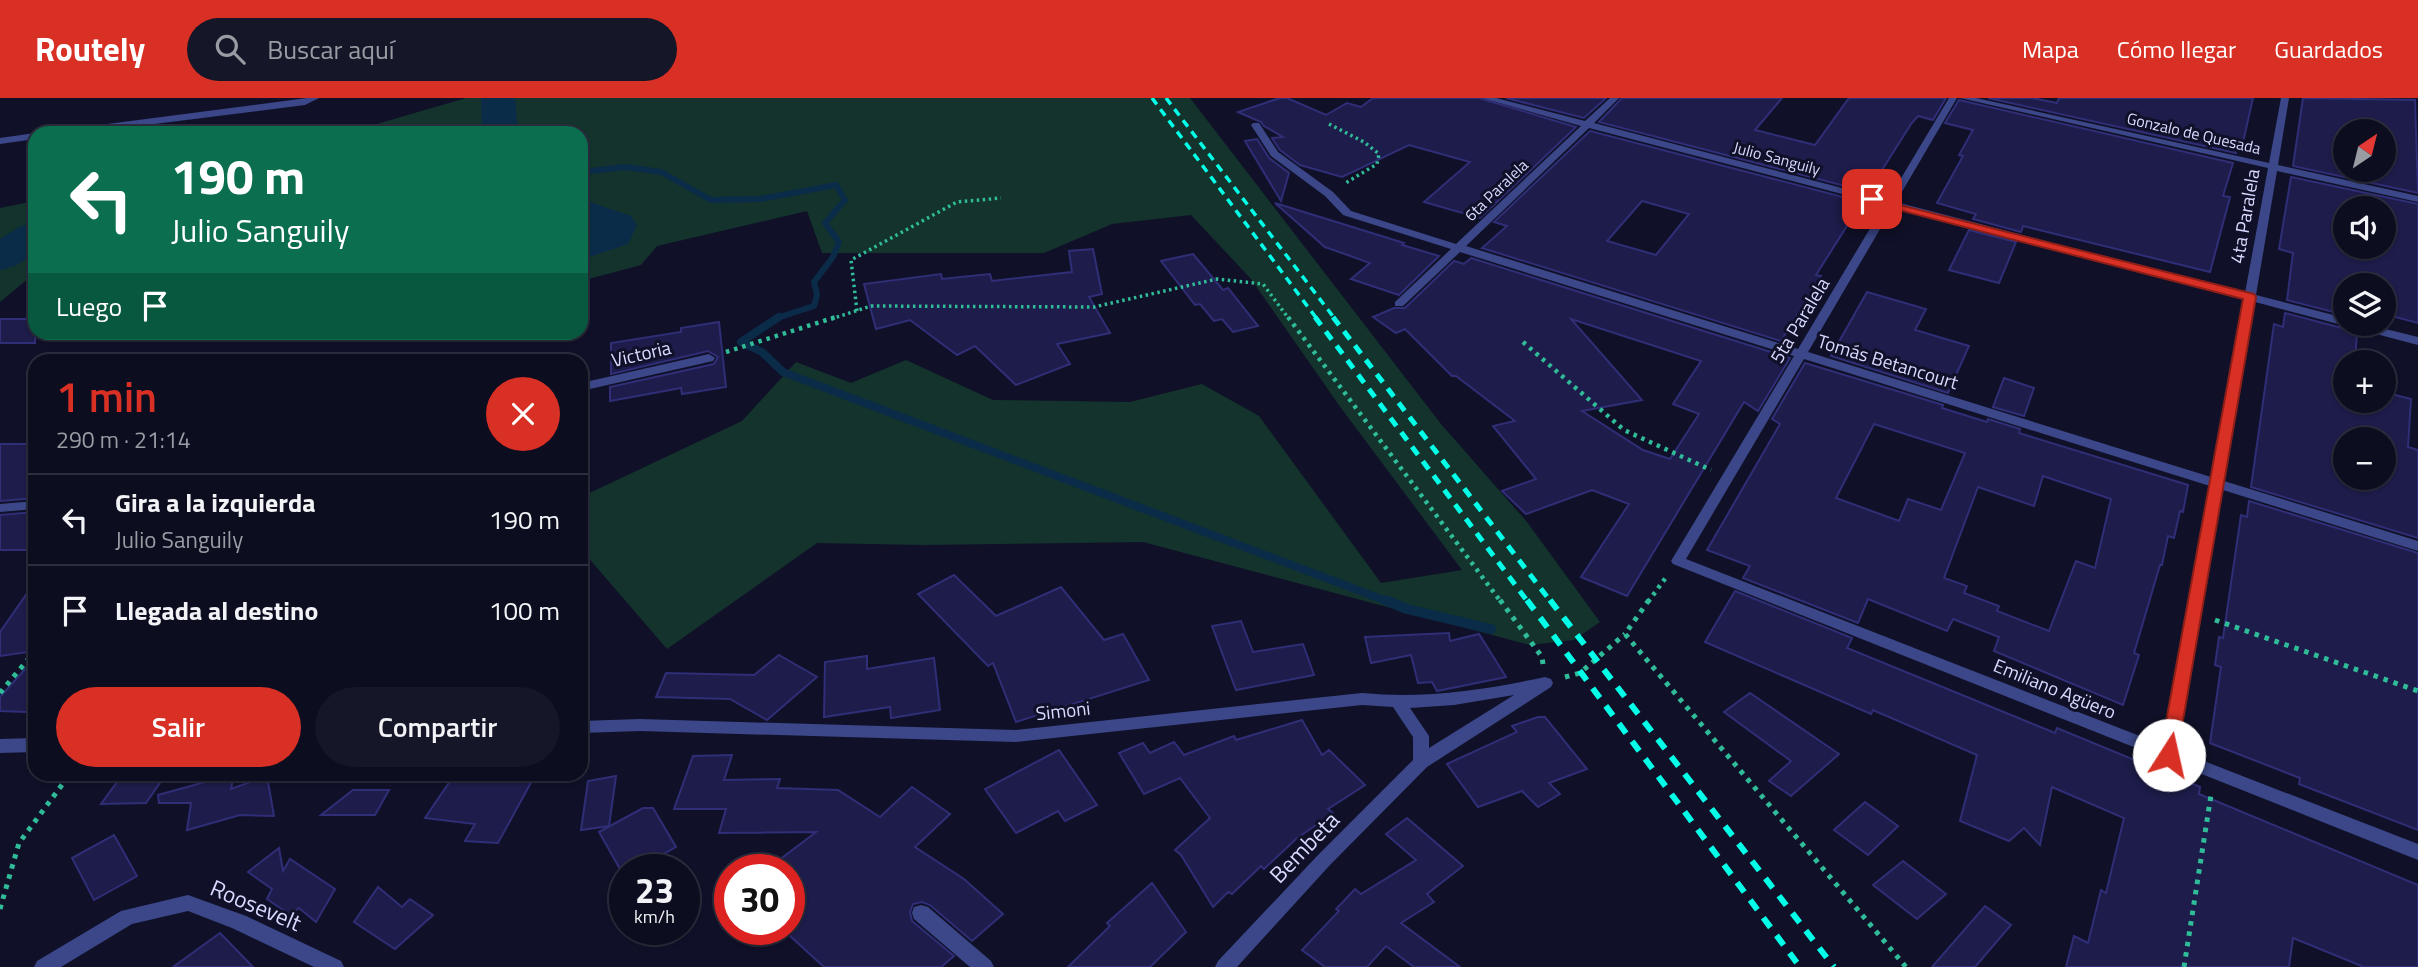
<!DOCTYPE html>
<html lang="es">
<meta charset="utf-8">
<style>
:root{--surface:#0c0d1f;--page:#151628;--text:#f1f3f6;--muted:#9a9ca4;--line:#2c2d3d;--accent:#d93025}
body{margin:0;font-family:"Titillium Web",sans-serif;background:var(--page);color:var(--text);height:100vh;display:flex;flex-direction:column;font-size:26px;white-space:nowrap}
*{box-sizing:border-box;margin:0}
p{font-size:23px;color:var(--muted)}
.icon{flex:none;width:38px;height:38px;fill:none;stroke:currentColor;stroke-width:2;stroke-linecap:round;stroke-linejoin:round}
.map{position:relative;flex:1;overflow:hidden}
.panel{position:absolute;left:28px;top:256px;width:560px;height:427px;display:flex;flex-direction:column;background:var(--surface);border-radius:21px;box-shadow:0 2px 5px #0004,0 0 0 2px var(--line)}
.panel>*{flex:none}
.hud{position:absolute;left:28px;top:28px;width:560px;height:214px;border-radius:21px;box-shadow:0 2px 5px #0004,0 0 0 2px var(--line);background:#0b6e4f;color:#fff;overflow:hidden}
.needle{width:46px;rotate:35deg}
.tools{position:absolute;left:2333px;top:21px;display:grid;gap:14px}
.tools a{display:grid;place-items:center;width:63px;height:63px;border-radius:50%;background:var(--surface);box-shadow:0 2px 5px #0004,0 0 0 2px var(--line);font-size:35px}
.speed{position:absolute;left:609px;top:756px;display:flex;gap:14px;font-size:35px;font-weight:700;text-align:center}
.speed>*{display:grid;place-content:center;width:91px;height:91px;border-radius:50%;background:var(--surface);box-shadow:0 2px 5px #0004,0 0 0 2px var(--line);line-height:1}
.speed small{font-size:18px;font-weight:400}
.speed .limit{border:10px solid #d22;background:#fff;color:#111}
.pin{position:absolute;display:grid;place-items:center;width:60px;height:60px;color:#fff;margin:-30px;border-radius:14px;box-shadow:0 4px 10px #0006}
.me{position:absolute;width:77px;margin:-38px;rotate:10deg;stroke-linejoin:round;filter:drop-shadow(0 0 5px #0008)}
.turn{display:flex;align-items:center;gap:24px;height:147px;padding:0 28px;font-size:32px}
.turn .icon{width:91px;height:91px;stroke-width:2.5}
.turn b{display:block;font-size:49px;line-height:60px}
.then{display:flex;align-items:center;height:66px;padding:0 28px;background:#0003;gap:14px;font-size:26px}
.round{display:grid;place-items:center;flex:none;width:74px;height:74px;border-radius:37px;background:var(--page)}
.overview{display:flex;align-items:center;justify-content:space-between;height:119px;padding:0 28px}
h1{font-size:42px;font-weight:600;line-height:52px;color:var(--accent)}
.action{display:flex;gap:14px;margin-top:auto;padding:14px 28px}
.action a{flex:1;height:80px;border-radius:42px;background:var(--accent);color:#fff;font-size:28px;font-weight:600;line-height:80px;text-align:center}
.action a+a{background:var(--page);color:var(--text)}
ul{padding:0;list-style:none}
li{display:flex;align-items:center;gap:21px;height:91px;padding:0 28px;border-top:2px solid var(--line)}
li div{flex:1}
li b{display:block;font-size:26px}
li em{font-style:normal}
header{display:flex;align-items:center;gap:42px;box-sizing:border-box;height:98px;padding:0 35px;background:var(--accent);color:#fff}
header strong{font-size:33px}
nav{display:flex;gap:38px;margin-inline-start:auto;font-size:24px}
.search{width:490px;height:63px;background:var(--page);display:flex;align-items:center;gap:18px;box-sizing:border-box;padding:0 24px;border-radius:38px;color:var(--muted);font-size:26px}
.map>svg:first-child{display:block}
.green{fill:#13332c}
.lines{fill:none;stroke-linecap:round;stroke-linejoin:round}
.stream-far2{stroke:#0a2c48;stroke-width:6}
.stream-far1{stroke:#0a2c48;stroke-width:8}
.stream{stroke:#0a2c48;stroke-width:10}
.river{fill:#0a2c48;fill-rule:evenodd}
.building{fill:#1d1c4a;stroke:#2f2e76;stroke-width:2;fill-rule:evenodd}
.path-far2{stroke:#30bc99;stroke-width:3.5;stroke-dasharray:2.5 3.5;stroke-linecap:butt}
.path-far1{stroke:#30bc99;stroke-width:4.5;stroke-dasharray:3.5 5;stroke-linecap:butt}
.path{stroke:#30bc99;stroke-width:5;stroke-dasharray:4.5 6;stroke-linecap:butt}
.service{fill:#3b4788;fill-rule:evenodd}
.minor{fill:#3b4788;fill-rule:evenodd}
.rail-far2{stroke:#04ffe8;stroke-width:3.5;stroke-dasharray:8 6;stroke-linecap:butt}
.rail-far1{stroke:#04ffe8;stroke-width:5;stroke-dasharray:10 8;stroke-linecap:butt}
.rail{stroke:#04ffe8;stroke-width:6;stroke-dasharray:12 10;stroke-linecap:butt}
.route{fill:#d93025;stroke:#8d1f18;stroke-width:2}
.labels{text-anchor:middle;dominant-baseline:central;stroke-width:6;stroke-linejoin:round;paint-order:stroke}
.far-street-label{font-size:16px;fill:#d8dbff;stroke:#101129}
.street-label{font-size:19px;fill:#d8dbff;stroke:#101129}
.near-street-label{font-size:23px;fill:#d8dbff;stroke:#101129}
</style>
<header>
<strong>Routely</strong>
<div class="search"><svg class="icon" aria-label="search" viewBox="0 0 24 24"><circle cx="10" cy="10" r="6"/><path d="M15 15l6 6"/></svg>Buscar aquí</div>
<nav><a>Mapa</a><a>Cómo llegar</a><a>Guardados</a></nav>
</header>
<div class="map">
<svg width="2418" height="869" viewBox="0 0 2418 869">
<rect width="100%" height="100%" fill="#101129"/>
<g class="green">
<path d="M466,0H1190L1441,326L1527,424L1600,524L1574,542L1530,547L1143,444L923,447L817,445L667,551L586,457L581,399L742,323L796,264L851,285L906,262L993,302L1130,304L1202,286L1259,318L1381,485L1462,472L1341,310L1251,181L1191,117L1112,126L1044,155H822L807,113L657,148L641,167L581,183V35H346Z"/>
<path d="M35,103V175L0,204V110Z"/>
</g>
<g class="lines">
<path class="stream-far2" d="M581,74L626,69L661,74L711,102L760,101L836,87L845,102L825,125L839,144L833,159L814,184L817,197L814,208L774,221"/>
<path class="stream-far1" d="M779,219L741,244L762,254L783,274L1389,504"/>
<path class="stream" d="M1385,502L1407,511L1491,531"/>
<g class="river">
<path d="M481,0H515L518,35H482Z"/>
<path d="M581,101L631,118L637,127L628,146L581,162V136L592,131L581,127Z"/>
<path d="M35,125V155L15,168L0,172V141L21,128Z"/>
</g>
</g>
<g class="building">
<path d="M1280,0H1287L1326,17L1347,5L1361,9L1373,0H1479L1576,29L1480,120L1424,104L1470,64L1409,47L1342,79L1300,67L1280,52L1272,40L1283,39L1264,28L1261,24L1238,14Z"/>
<path d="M1506,0H1606L1584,20Z"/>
<path d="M1622,0H1782L1755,32L1815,47L1849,0H1946L1933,22L1918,18L1911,26L1868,94L1599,24Z"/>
<path d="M1988,0H2032L2057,5L2059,0H2253L2241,53L2237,52L2236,55Z"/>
<path d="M2303,0L2415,2L2418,95L2293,68ZM2345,33H2384V72H2345Z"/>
<path d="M1959,2L2233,65L2223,98L2230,99L2210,174L2023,128L2021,134L1973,121L1976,116L1937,105L1963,58L1959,57L1973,32L1945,25Z"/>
<path d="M1590,33L1862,104L1816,177L1821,178L1781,243L1482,150L1507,128L1494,124ZM1642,103L1689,116L1656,157L1607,143Z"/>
<path d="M1257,41L1269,60L1289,75L1281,103L1245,43Z"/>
<path d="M2291,79L2418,106V225L2384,216V187H2345V217L2287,202L2293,155L2279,151ZM2345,110H2384V149H2345Z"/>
<path d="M1275,105L1404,145L1402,147L1439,158L1399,197L1351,181L1370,165L1325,149Z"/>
<path d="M1969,132L2016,144L1999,185L1949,172Z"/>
<path d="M1093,151L1102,196L1089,199L1110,235L1057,246L1070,266L1016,287L975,248L957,257L910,222L876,231L864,186L941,176L942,181L990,176L992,183L1072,174L1069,153Z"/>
<path d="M1193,156L1223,192L1228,190L1258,228L1233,234L1222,221L1214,223L1200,206L1195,207L1161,163Z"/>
<path d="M1471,160L1790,260L1758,313L1744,304L1627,498L1581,479L1629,406L1592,392L1526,416L1502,393L1536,381L1493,328L1515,323L1456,278H1452L1405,231L1396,235L1373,219L1394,210H1405L1454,163L1464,166ZM1571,221L1701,263L1673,306L1699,316L1670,361L1643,352L1582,313L1642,302Z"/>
<path d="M1867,194L1926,211L1915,232L1969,248L1948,295L1831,258Z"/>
<path d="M2285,215L2357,234L2355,264H2345V303H2384V294L2411,301L2408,349L2418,352V440L2251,389L2274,226L2283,229ZM2345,341H2384V380H2345Z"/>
<rect x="0" y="221" width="35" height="24"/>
<path d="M719,224L726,289L682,296L681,290L610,303V289L714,266L718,259L708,253L611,276V245L681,234V230Z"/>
<path d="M1805,265L1943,307L1942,310L1987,324L1988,321L2020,331L2019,335L2188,387L2183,414L2180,413L2174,440L2168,438L2162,467H2160L2134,555L2139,557L2123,607L1994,553L1999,539L1953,521L1947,533L1868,501L1858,525L1743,480L1750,468L1707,452L1780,326L1772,321ZM1874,326L1965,355L1941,412L1908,401L1899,423L1836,400ZM2043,378L2111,401L2095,470L2076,463L2049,533L1997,513L1999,508L1964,495L1967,488L1944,480L1978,389L2034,408Z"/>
<path d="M2004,280L2034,290L2024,318L1993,309Z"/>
<path d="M0,346H35V400L0,403Z"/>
<path d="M2249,403L2418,455V732L2299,686L2300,680L2210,645L2221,569L2215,567L2219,539L2223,540L2241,417L2247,419Z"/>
<path d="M35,414V444L28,452H0V417Z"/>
<path d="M954,477L996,518L1061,489L1104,542L1123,536L1149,582L1016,624L993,565L988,568L918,496Z"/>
<path d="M35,484V553L0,558V534Z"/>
<path d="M1735,493L1852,540L1847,550L2055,635L2057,630L2200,689L2199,696L2418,787V869H2364L2293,840L2289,869H2066L2074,838L2088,845L2101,792L2106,795L2124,720L2052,689L2040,747L2024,730L2009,743L1960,723L1977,657L1873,612L1871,616L1705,544Z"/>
<path d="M1241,523L1253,554L1303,546L1314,577L1236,592L1212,528Z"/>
<path d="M1449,535L1450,543L1479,536L1506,579L1437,593L1432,584L1418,585L1411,557L1371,565L1365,539Z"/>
<path d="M779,557L817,579L767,622L730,601L656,599L666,575L754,577Z"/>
<path d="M867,558V571L934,560L940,612L891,620L890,609L824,619L825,564Z"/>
<path d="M35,560V603L26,614L0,613V599Z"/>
<path d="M1750,595L1839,656L1791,698L1769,683L1791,663L1724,614Z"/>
<path d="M1538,619H1545L1587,671L1549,685L1560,696L1538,709L1522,693L1478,709L1447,666L1517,634L1512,628Z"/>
<path d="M1302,622L1322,657L1329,652L1365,687L1328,711L1333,715L1296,741L1264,771L1261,768L1232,796L1228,794L1213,809L1181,757L1175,752L1210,720L1180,680L1144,696L1119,655L1143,645L1150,655L1174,644L1184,657L1234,638L1236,642Z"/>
<path d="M1059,652L1097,707L1065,723L1058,713L1016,735L985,691Z"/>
<path d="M732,657L724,682L780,681L777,690L838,692L880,719L912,689L950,716L915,749L964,781L1003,816L972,843L930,807L922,804L913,806L910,814L912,823L954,858L941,869H824L789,837V772H766L816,734L719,735L726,711H674L693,658Z"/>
<path d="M123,676H166L146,705L101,706Z"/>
<path d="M234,676L231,691L267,678L274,718L240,717L187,732L191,705H159L158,697Z"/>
<path d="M455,676L534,679L498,745L465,743L475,726L425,720Z"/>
<path d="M616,678L609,728L581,732L588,683Z"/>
<path d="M353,692H389L375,717H321Z"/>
<path d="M1865,704L1898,728L1868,757L1834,732Z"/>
<path d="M643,710H653L676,749L635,772H625L624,778L599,734Z"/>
<path d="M1407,720L1463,768L1427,796L1434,804L1401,825L1460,869H1414L1386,848L1367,869H1325L1302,852L1339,813L1336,811L1355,791L1361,796L1416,762L1386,736Z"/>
<path d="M114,737L137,778L94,802L72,760Z"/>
<path d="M279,750L283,773L290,761L335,791L316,824L299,810L290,817L267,801L272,791L248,774Z"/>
<path d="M1903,763L1946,796L1917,821L1873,787Z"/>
<path d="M1152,785L1186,834L1150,869H1068L1110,828L1107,825Z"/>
<path d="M378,789L402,809L410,801L433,817L395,851L354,824Z"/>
<path d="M1985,808L2011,827L1975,869H1932Z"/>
<path d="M220,835L253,869H173Z"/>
</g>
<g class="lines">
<g class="path-far2">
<path d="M1329,26L1364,44L1379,56L1377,66L1344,86"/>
<path d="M857,213L851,162L957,104L1001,100"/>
<path d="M831,221L871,208L1094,209L1217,181L1263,186L1289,221"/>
</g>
<g class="path-far1">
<path d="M1288,219L1501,504"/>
<path d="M1523,244L1624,332L1711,372"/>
<path d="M726,254L836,219"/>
<path d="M1648,504L1667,478"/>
</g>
<g class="path">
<path d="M1500,502L1542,559L1543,566"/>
<path d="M1649,502L1625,536L1906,869"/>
<path d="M2215,522L2418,593"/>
<path d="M1565,579L1580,575L1625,536"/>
<path d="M0,595L35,553"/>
<path d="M0,811L19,745L70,676"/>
<path d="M2184,869L2211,697"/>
</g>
<g class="service">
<path d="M1253,25H1259L1278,54L1333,94L1351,113V117H1343L1325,98L1271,58L1251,27Z"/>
<path d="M921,807L928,809L991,863L994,869H970L914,821L912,815L914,809Z"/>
</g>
<g class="minor">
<path d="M307,0H319L305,7L83,35H56L61,32Z"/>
<path d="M1482,0H1496L1585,23L1610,0H1619L1594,25L1888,102L1949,0H1957L1896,104L2245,195L2268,70L1960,0H1976L2269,65L2281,0H2289L2278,67L2418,98V104L2277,73L2256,197L2345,220V226H2365L2418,239V247L2255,204L2224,383L2418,443V453L2223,392L2178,653L2418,746V762L1673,466L1671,463L1794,258L1460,154L1403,208H1395V204L1451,151L1343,117V113H1351L1456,146L1581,28ZM1589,30L1884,107L1798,251L1466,148ZM1893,109L2244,201L2211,379L1808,254ZM1804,261L2210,388L2163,647L1686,461Z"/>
<path d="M35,35V41L0,46V40Z"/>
<path d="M709,256L715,260L713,263L581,293V285Z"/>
<path d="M35,403V411L0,414V406Z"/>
<path d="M1545,579L1551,581L1553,585L1551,589L1427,669L1330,767L1237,869H1215L1218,863L1318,757L1413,662V639L1393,609L1362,607L1015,644L640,633L581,635V623L640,621L1015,632L1362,595C1424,601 1484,592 1545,579ZM1514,597L1429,650V638L1410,610L1454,607Z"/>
<path d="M35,640V654L0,655V641Z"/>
<path d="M188,797L246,818L341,863L344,869H314L232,830L188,813L132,826L61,869H34L37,863L121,813Z"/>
</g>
<g class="rail-far2">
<path d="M1152,0L1317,221"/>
<path d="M1166,0L1335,221"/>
</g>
<g class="rail-far1">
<path d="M1315,219L1528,504"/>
<path d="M1333,219L1551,504"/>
</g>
<g class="rail">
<path d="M1527,502L1800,869"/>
<path d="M1550,502L1834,869"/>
</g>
</g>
<path class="route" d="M1868,99L2254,196L2256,199L2176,663L2169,665L2162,663L2160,657L2243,201L1868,104Z"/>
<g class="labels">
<g class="far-street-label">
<text transform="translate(2194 35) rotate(13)">Gonzalo de Quesada</text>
<text transform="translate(1777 60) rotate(15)">Julio Sanguily</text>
<text transform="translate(1496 92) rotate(-44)">6ta Paralela</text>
</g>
<g class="street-label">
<text transform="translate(2244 118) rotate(-80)">4ta Paralela</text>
<text transform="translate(1799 222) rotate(-59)">5ta Paralela</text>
<text transform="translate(641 255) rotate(-13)">Victoria</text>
<text transform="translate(1888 263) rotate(17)">Tomás Betancourt</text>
<text transform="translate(2055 590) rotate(22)">Emiliano Agüero</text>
<text transform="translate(1063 612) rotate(-6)">Simoni</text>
</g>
<g class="near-street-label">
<text transform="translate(1304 749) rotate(-46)">Bembeta</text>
<text transform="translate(256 807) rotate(23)">Roosevelt</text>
</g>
</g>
</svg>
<div class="tools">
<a><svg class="needle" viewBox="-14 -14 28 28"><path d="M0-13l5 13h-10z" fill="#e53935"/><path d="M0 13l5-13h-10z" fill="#9a9ca4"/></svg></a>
<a><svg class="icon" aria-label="sound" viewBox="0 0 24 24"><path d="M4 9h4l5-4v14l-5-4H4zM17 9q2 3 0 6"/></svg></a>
<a><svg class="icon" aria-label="layers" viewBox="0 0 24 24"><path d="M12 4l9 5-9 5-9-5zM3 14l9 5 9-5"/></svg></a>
<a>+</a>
<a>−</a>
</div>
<div class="speed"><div>23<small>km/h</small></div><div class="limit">30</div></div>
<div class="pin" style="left:1872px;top:101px;background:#d93025"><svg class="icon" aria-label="arrive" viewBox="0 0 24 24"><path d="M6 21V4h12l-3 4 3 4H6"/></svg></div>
<svg class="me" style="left:2169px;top:657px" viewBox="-20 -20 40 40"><circle r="19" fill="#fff"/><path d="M0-13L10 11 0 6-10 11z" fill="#d93025"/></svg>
<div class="hud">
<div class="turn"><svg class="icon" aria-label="left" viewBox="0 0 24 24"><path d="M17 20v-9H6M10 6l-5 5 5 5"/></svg><div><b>190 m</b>Julio Sanguily</div></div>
<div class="then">Luego<svg class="icon" aria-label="arrive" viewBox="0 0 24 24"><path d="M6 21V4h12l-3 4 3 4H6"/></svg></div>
</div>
<section class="panel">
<div class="overview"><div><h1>1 min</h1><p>290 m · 21:14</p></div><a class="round" style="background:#d93025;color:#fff"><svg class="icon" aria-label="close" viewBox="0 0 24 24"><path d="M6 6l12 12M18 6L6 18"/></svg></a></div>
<ul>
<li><svg class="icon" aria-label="left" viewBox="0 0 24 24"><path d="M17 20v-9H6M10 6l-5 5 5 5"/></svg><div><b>Gira a la izquierda</b><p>Julio Sanguily</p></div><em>190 m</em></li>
<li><svg class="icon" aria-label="arrive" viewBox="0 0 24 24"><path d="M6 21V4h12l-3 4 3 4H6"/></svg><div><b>Llegada al destino</b></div><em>100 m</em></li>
</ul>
<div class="action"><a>Salir</a><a>Compartir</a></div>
</section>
</div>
